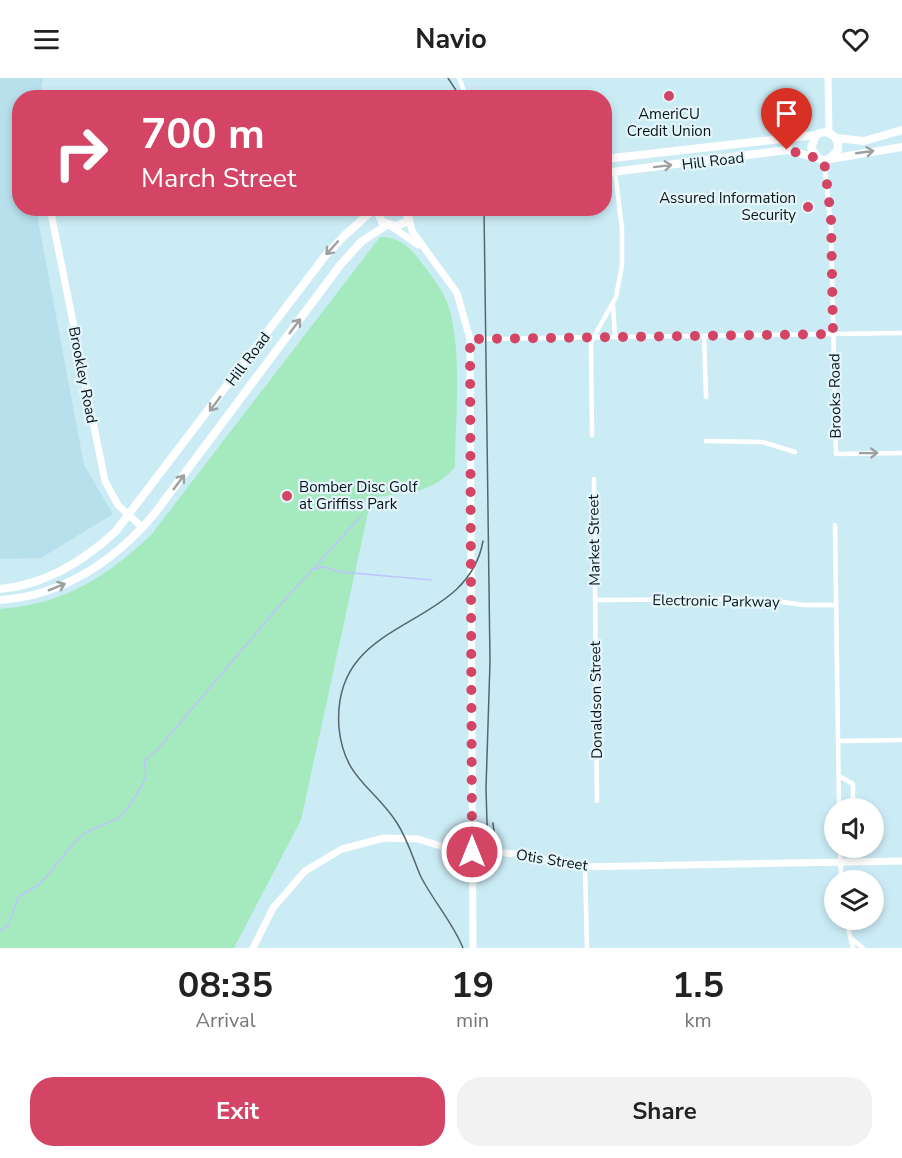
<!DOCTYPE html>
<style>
:root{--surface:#fff;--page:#f2f2f2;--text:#222;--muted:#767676;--accent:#d44464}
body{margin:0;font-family:"Nunito Sans",sans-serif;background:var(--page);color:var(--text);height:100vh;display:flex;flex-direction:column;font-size:22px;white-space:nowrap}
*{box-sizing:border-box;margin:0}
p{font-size:20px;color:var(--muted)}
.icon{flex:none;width:33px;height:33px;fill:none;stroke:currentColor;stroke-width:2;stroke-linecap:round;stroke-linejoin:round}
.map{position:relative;height:870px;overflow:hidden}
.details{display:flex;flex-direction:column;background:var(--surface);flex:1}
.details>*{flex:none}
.guide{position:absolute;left:12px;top:12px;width:600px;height:126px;border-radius:24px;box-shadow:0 3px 9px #0003;background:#d44464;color:#fff;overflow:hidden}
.tools{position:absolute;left:824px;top:720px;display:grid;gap:12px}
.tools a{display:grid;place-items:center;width:60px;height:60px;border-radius:50%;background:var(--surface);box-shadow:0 3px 9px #0003;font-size:30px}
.pin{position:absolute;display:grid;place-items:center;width:51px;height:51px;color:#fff;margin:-62px -26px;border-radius:50% 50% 50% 0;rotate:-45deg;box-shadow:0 0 6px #0007}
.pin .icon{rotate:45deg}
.me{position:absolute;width:66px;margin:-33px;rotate:0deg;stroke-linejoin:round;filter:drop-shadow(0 0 4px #0008)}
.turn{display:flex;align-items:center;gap:21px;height:126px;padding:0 30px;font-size:27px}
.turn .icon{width:78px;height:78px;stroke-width:2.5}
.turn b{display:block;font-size:42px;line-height:51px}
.eta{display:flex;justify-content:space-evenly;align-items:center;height:102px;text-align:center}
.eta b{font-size:36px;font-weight:700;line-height:42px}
.primary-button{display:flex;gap:12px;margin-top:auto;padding:12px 30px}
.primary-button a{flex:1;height:69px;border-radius:24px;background:var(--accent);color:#fff;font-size:24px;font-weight:700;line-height:69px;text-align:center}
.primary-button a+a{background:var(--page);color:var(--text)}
header{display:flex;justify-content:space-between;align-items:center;height:78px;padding:0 30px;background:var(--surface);font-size:27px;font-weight:700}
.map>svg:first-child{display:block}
.built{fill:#b8e0ec}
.green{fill:#a4eabe}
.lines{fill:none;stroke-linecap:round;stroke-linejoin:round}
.stream{stroke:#bdc4fe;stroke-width:1.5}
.street{stroke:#fff;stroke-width:4.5}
.secondary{stroke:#fff;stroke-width:7}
.primary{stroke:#fff;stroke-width:8}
.rail{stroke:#54676c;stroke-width:1.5}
.oneway{stroke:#9da1a2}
.route{stroke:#d44464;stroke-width:10;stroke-dasharray:0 18}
.poi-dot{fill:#d44464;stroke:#e4f6fc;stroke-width:2}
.labels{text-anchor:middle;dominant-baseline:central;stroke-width:4.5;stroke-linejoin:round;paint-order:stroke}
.poi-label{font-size:15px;fill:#091417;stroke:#e4f6fc}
.street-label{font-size:15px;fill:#091417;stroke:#e4f6fc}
</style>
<header><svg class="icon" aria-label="menu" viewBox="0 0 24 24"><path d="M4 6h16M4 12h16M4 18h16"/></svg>Navio<svg class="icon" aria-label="heart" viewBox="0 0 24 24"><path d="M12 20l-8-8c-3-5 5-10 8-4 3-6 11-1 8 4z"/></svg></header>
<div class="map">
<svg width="902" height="870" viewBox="0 0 902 870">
<rect width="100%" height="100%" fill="#ccecf5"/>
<path class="built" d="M0,0H43L40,19L20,20V130L36,131L84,387L113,436L41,480L0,481Z"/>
<path class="green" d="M380,159C400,159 410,169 421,184C431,197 443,212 448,227C463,270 455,343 455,389C422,429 378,406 356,431L369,430L301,742L234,870H0V531C64,526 105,500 151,457Z"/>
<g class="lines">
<g class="stream">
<path d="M314,491L323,489L341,494L432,502"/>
<path d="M0,853L8,848L18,819L40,806L74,765L86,754L119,740L127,731L143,706L146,697L144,683L157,672L279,528L362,437"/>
</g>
<g class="street">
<path d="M459,0L467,20"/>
<path d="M824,82L831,150L836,376L902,375"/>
<path d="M613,228L615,259"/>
<path d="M704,258L706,319"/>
<path d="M470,261L902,255"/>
<path d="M592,357L591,264L616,219L622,187V151L615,94"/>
<path d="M706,363L762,364L795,374"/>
<path d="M594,401L597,723"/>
<path d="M835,447L839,730"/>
<path d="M595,522L761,521L804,527H836"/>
<path d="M839,663L902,662"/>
<path d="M839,698L853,706V730"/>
<path d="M840,770L841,802"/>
<path d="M585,789L587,870"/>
<path d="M846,842L853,870"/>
<path d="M852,861L863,870"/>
</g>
<g class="secondary">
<path d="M828,0L829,55"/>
<path d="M50,130L105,403L118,427L143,450"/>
<path d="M409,139L412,153L457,215L470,261L473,870"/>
<path d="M391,148L418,167"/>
<path d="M253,870L273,830L305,793L342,771L384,760L418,761L447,770L517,776L578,789L902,783"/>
</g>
<g class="primary">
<path d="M816,57L811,70L818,80"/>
<path d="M836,60L864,63L902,52"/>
<path d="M604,81L816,57C828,50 839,58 838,72L830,80"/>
<path d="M604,95L787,72L824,82L902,69"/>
<path d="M376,130L382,144L396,148L406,144L411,130"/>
<path d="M0,511C45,507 84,483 116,453L325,178L344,158L375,130"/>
<path d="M0,522C63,518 116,482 155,435L341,186L362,163L387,147"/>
</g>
<g class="rail">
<path d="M448,0L461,20"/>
<path d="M484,130L490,584L486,710L488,781"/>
<path d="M493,745L497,781"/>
<path d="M463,870C453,845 434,824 421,799C413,781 408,762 397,745C374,709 344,701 339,650C330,535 467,555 483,463"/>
</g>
</g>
<defs><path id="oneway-shaft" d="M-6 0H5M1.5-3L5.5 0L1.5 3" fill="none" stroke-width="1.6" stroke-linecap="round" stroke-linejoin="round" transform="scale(1.5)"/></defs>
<g class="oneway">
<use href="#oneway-shaft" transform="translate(865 74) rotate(-8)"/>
<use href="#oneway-shaft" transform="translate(663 88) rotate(-7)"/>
<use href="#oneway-shaft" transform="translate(332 170) rotate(132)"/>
<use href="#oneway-shaft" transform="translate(295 248) rotate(-53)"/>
<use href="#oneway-shaft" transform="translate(215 326) rotate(127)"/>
<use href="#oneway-shaft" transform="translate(869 375) rotate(-1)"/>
<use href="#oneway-shaft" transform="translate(179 404) rotate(-53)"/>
<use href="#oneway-shaft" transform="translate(57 509) rotate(-22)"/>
</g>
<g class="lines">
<path class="route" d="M472,774L470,261L833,256L831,139L824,82L787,72"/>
</g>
<g class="poi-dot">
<circle cx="669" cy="18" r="6"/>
<circle cx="808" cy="129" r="6"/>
<circle cx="287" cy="418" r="6"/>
</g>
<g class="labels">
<g class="poi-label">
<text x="669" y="36">AmeriCU<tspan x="669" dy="17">Credit Union</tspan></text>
<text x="796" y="120" text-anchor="end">Assured Information<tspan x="796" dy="17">Security</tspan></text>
<text x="299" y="409" text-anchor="start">Bomber Disc Golf<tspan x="299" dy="17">at Griffiss Park</tspan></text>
</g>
<g class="street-label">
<text transform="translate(713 83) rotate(-7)">Hill Road</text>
<text transform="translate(248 281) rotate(-53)">Hill Road</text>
<text transform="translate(83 297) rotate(79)">Brookley Road</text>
<text transform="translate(835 318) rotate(-91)">Brooks Road</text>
<text transform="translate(594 462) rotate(-91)">Market Street</text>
<text transform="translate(716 523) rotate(1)">Electronic Parkway</text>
<text transform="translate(596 622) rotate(-91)">Donaldson Street</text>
<text transform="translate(552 782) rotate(9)">Otis Street</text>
</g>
</g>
</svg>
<div class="tools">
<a><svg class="icon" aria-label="sound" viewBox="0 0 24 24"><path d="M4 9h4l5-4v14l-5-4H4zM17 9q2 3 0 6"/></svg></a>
<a><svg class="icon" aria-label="layers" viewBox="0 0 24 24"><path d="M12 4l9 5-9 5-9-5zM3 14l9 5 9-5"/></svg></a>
</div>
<div class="pin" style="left:787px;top:72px;background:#d93025"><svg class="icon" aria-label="arrive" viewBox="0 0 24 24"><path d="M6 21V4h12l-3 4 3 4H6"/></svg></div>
<svg class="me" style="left:472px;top:774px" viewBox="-20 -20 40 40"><circle r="17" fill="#d44464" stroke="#fff" stroke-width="3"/><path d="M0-11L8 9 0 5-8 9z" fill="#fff"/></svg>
<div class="guide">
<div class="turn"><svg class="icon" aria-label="right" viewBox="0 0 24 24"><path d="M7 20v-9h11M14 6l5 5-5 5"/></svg><div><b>700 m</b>March Street</div></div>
</div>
</div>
<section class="details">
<div class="eta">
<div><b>08:35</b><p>Arrival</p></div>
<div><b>19</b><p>min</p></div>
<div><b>1.5</b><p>km</p></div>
</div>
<div class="primary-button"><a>Exit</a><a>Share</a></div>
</section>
